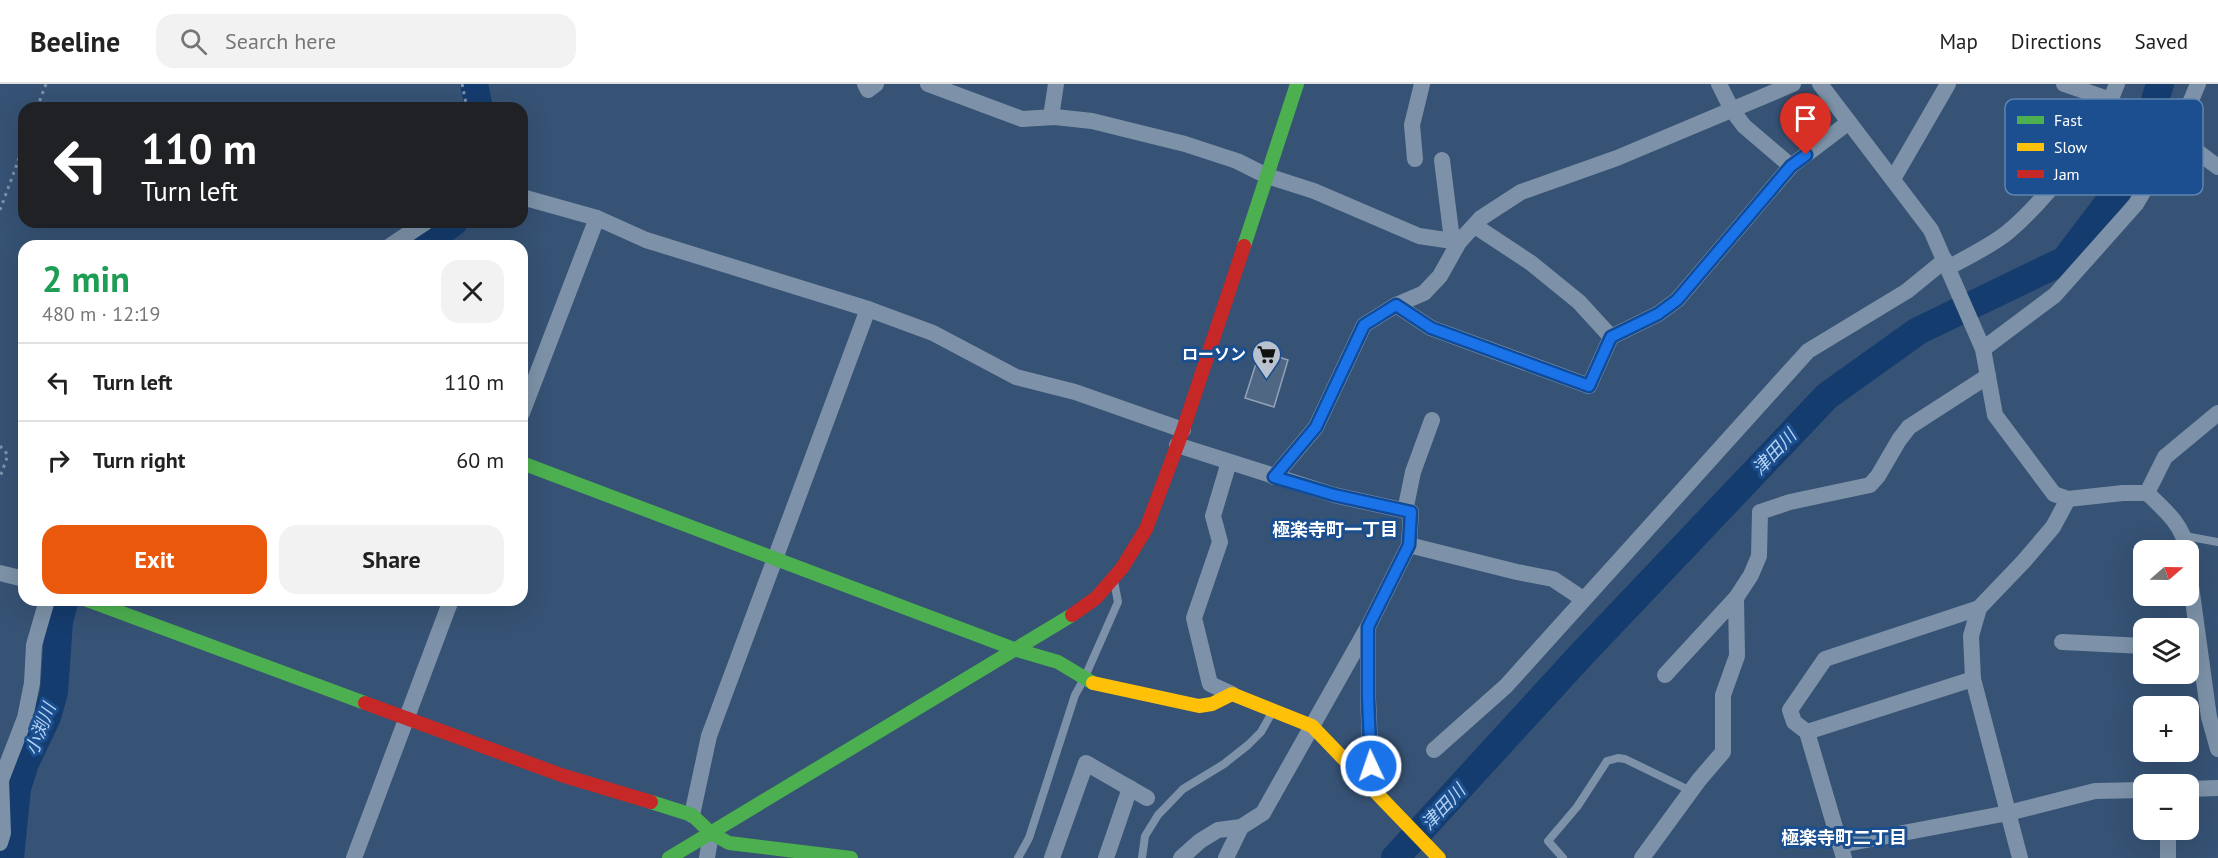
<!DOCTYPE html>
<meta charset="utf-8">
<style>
:root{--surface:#fff;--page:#f2f2f2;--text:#222;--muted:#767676;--line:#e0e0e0;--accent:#ea580c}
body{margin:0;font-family:"PT Sans","Noto Sans JP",sans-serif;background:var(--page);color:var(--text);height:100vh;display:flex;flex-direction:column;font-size:22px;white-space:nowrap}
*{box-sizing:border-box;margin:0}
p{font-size:20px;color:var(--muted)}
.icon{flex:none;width:33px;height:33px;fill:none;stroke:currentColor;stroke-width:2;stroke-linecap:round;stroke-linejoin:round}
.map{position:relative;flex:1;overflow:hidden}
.sheet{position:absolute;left:18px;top:156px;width:510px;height:366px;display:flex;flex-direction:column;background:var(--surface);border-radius:18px;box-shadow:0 6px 24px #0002}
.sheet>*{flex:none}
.hud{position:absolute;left:18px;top:18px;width:510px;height:126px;border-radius:18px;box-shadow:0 6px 24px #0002;background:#202124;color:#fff;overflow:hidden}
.needle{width:39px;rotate:70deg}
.fabs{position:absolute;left:2133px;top:456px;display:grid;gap:12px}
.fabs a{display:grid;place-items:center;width:66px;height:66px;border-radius:12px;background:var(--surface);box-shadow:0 6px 24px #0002;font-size:30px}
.pin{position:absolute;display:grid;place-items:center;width:51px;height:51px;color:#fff;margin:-62px -26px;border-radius:50% 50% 50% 0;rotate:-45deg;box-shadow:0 0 6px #0007}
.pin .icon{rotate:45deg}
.me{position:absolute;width:66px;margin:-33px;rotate:357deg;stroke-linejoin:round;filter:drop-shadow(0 0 4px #0008)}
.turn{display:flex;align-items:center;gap:21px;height:126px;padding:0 24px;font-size:27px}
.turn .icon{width:78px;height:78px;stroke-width:2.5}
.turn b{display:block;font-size:42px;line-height:51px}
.round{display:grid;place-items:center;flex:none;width:63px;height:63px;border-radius:18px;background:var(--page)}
.head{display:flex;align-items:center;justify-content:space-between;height:102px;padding:0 24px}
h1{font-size:36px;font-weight:700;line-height:45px;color:#1e9e55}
.cta{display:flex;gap:12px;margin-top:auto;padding:12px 24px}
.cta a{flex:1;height:69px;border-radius:18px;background:var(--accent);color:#fff;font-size:24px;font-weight:700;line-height:69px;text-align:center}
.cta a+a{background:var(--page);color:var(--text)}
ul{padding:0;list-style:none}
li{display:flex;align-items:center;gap:18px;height:78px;padding:0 24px;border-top:2px solid var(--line)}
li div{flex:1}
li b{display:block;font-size:22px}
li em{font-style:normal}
header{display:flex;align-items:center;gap:36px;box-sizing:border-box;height:84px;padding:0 30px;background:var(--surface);border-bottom:2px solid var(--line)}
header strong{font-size:28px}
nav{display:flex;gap:33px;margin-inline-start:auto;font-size:21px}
.search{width:420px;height:54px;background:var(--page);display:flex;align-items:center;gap:15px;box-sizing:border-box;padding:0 21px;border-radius:18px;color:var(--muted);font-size:22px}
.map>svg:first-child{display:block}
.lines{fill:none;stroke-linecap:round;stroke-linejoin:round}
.river{stroke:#153c6e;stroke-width:28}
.building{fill:#506783;stroke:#92a2b6;stroke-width:1.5}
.path{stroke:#7d92a8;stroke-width:3;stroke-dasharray:3 4.5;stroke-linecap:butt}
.lane{stroke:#7d92a8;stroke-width:8}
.street{stroke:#7d92a8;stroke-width:16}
.fast{stroke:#4caf50;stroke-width:14}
.slow{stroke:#ffc107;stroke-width:14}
.jam{stroke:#c62828;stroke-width:14}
.route-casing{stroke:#114b97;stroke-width:15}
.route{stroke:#1a73e8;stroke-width:10}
.labels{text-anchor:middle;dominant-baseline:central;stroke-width:6;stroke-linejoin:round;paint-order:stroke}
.poi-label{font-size:16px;font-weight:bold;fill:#fff;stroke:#1b4f8f;text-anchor:end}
.water-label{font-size:18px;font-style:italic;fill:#b5d3f5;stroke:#1b4f8f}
.neighbourhood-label{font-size:18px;font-weight:bold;fill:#fff;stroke:#1b4f8f}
.key{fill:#1b4f8f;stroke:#5f84b1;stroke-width:1.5}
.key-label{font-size:16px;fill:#fff}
</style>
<header>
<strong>Beeline</strong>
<div class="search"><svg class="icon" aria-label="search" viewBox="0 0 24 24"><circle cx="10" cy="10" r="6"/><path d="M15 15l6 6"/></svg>Search here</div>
<nav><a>Map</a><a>Directions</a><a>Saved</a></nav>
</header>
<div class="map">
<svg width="2218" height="774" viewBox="0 0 2218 774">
<rect width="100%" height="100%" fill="#365274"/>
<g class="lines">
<g class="river">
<path d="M474,0L479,24"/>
<path d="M421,162L454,138"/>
<path d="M10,774L17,704L25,679L47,633L54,608L59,537L65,516"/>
<path d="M1395,774L1582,570L1827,312L1918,247L2065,176L2134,85L2160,0"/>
</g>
</g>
<path class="building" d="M1260,267L1288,276L1274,323L1245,314Z"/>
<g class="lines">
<g class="path">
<path d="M462,0L467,24"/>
<path d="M37,24L46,0"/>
<path d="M0,126L24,61"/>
<path d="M0,362L8,371L0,393"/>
</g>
<g class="lane">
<path d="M2185,452L2218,458"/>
<path d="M1018,774L1029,754L1075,611L1084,595L1118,518L1114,497"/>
<path d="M1142,774L1145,752L1158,731L1183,705L1224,680L1248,661L1261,648L1273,627"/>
<path d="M1563,774L1548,757L1577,723L1607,677L1618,674L1625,675L1691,707"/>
</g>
<g class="street">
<path d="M865,0L868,6L876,0"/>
<path d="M928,0L1022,35L1055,33L1092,37L1185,60L1237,77L1267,92L1314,107L1419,152L1459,158"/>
<path d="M1719,0L1732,26L1744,42L1791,82"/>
<path d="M1820,0L1931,146L1983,265L1995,331L2054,410L2068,415L2123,409H2147C2165,426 2183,441 2187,466"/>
<path d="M2064,0L2111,16"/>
<path d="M1051,33L1056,0"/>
<path d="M2176,52L2218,83"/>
<path d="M1415,75L1412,41L1422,0"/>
<path d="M1442,76L1451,148L1459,158"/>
<path d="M1893,95L1948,0"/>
<path d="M522,113L597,134L646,156L868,225L933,249L1016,293L1075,308L1183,346"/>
<path d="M1475,142L1531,179L1579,218L1611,253"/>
<path d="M390,162L426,138"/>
<path d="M1948,184C1967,173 1991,162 2008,148C2047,115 2099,48 2117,0"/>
<path d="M1396,221L1431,244L1589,302L1611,253L1658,230L1677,216L1791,82L1849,38"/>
<path d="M1983,265L2055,211L2136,120L2176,52L2198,0"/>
<path d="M522,329L597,134"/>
<path d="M1177,361L1334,411L1411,428L1409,461L1368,543L1263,729L1241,743L1218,746L1200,757L1181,774"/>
<path d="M1229,378L1213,432L1220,458L1194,534L1210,600L1232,610"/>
<path d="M1274,393L1316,343L1364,241L1396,221L1424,209L1440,192L1459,158L1481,134L1521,108L1617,74L1793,0"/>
<path d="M2147,409L2165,373L2218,329"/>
<path d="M1405,427L1413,388L1432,336"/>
<path d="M1409,461L1517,488L1553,495L1583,515"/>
<path d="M2188,480L2209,633L2218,665"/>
<path d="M0,489L24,495"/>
<path d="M1368,544V614L1372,704"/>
<path d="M2062,558L2144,562"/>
<path d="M1665,591L1736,514"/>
<path d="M1807,648L1973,595"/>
<path d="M1434,666L1506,602L1808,267L1907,207L1945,176"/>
<path d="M2188,705L2218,704"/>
<path d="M692,731L709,652L868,225"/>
<path d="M2168,746V774"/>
<path d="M0,759L3,749L1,696L25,634L32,599L34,561L47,516"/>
<path d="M1840,761L2008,729L2095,707L2144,706"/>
<path d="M354,774L451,516"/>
<path d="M707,774L711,749"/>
<path d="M1052,774L1086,679L1147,714"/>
<path d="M1106,774L1130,704"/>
<path d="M1226,774L1241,743"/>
<path d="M1642,774L1699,696L1723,668V611L1737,572L1736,514L1751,491L1759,472L1760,428L1790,418L1870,401L1878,392L1899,356L1909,343L1988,292"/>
<path d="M1844,774L1807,648L1794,638L1790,626L1825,575L1979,524"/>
<path d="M2020,774L1973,595L1971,552L1979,524L2024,477L2053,443L2068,415"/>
</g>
<g class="fast">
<path d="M1244,162L1297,0"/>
<path d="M522,379L1017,566L1058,578L1093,599"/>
<path d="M87,516L365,619"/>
<path d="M651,718L692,731L711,749L729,759L851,774"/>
<path d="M669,774L1072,531"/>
</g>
<path class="slow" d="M1093,599L1199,622L1212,620L1232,610L1312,642L1439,774"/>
<g class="jam">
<path d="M1072,531L1096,514L1122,484L1146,445L1183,346L1244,162"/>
<path d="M365,619L561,691L651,718"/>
</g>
</g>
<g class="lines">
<defs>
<path id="route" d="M1371,682L1368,614V543L1409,461L1411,428L1334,411L1274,393L1316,343L1364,241L1396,221L1431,244L1589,302L1611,253L1658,230L1677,216L1791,82L1806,71"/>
</defs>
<use href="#route" class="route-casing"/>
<use href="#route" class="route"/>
</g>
<defs>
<symbol id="supermarket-pin" viewBox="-11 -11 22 30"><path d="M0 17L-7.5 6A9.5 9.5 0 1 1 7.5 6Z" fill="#b9c2ce" stroke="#1b4f8f"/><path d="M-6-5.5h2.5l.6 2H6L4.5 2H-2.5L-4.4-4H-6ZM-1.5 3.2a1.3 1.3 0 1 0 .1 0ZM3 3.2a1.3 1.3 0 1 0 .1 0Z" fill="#111"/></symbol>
</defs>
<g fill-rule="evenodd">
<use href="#supermarket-pin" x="1250" y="254" width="33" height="45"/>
</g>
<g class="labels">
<g class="poi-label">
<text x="1246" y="270">ローソン</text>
</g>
<g class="water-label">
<text transform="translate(1774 368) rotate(-47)">津田川</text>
<text transform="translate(40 645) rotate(-69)">小渕川</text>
<text transform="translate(1443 723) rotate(-47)">津田川</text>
</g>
<g class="neighbourhood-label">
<text x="1335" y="445">極楽寺町一丁目</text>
<text x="1844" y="753">極楽寺町二丁目</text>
</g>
</g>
<rect x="2005" y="15" width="198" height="96" rx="9" class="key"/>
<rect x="2017" y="32" width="27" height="8" fill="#4caf50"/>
<rect x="2017" y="59" width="27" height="8" fill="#ffc107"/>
<rect x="2017" y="86" width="27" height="8" fill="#c62828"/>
<g class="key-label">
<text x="2054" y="42">Fast</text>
<text x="2054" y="69">Slow</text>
<text x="2054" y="96">Jam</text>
</g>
</svg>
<div class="fabs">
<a><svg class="needle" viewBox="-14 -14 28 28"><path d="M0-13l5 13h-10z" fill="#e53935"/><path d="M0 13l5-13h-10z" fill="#767676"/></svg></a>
<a><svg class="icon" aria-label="layers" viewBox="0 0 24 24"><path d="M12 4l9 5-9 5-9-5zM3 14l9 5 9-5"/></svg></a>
<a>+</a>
<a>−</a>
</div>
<div class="pin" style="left:1806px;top:71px;background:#d93025"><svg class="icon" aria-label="arrive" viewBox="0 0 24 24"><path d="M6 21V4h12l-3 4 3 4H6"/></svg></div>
<svg class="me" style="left:1371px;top:682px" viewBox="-20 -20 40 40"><circle r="17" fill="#1a73e8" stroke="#fff" stroke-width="3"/><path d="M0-11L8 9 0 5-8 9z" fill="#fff"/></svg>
<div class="hud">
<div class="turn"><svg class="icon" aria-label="left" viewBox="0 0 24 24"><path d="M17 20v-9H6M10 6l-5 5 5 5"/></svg><div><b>110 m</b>Turn left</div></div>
</div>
<section class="sheet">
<div class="head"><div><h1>2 min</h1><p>480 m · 12:19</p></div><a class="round"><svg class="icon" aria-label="close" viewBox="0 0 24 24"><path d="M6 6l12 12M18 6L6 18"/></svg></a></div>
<ul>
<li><svg class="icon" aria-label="left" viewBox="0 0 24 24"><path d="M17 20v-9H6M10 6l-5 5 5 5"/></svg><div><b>Turn left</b></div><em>110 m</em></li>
<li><svg class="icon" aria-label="right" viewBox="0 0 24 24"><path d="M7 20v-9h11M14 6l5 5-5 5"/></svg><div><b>Turn right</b></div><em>60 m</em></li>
</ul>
<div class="cta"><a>Exit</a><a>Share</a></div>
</section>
</div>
